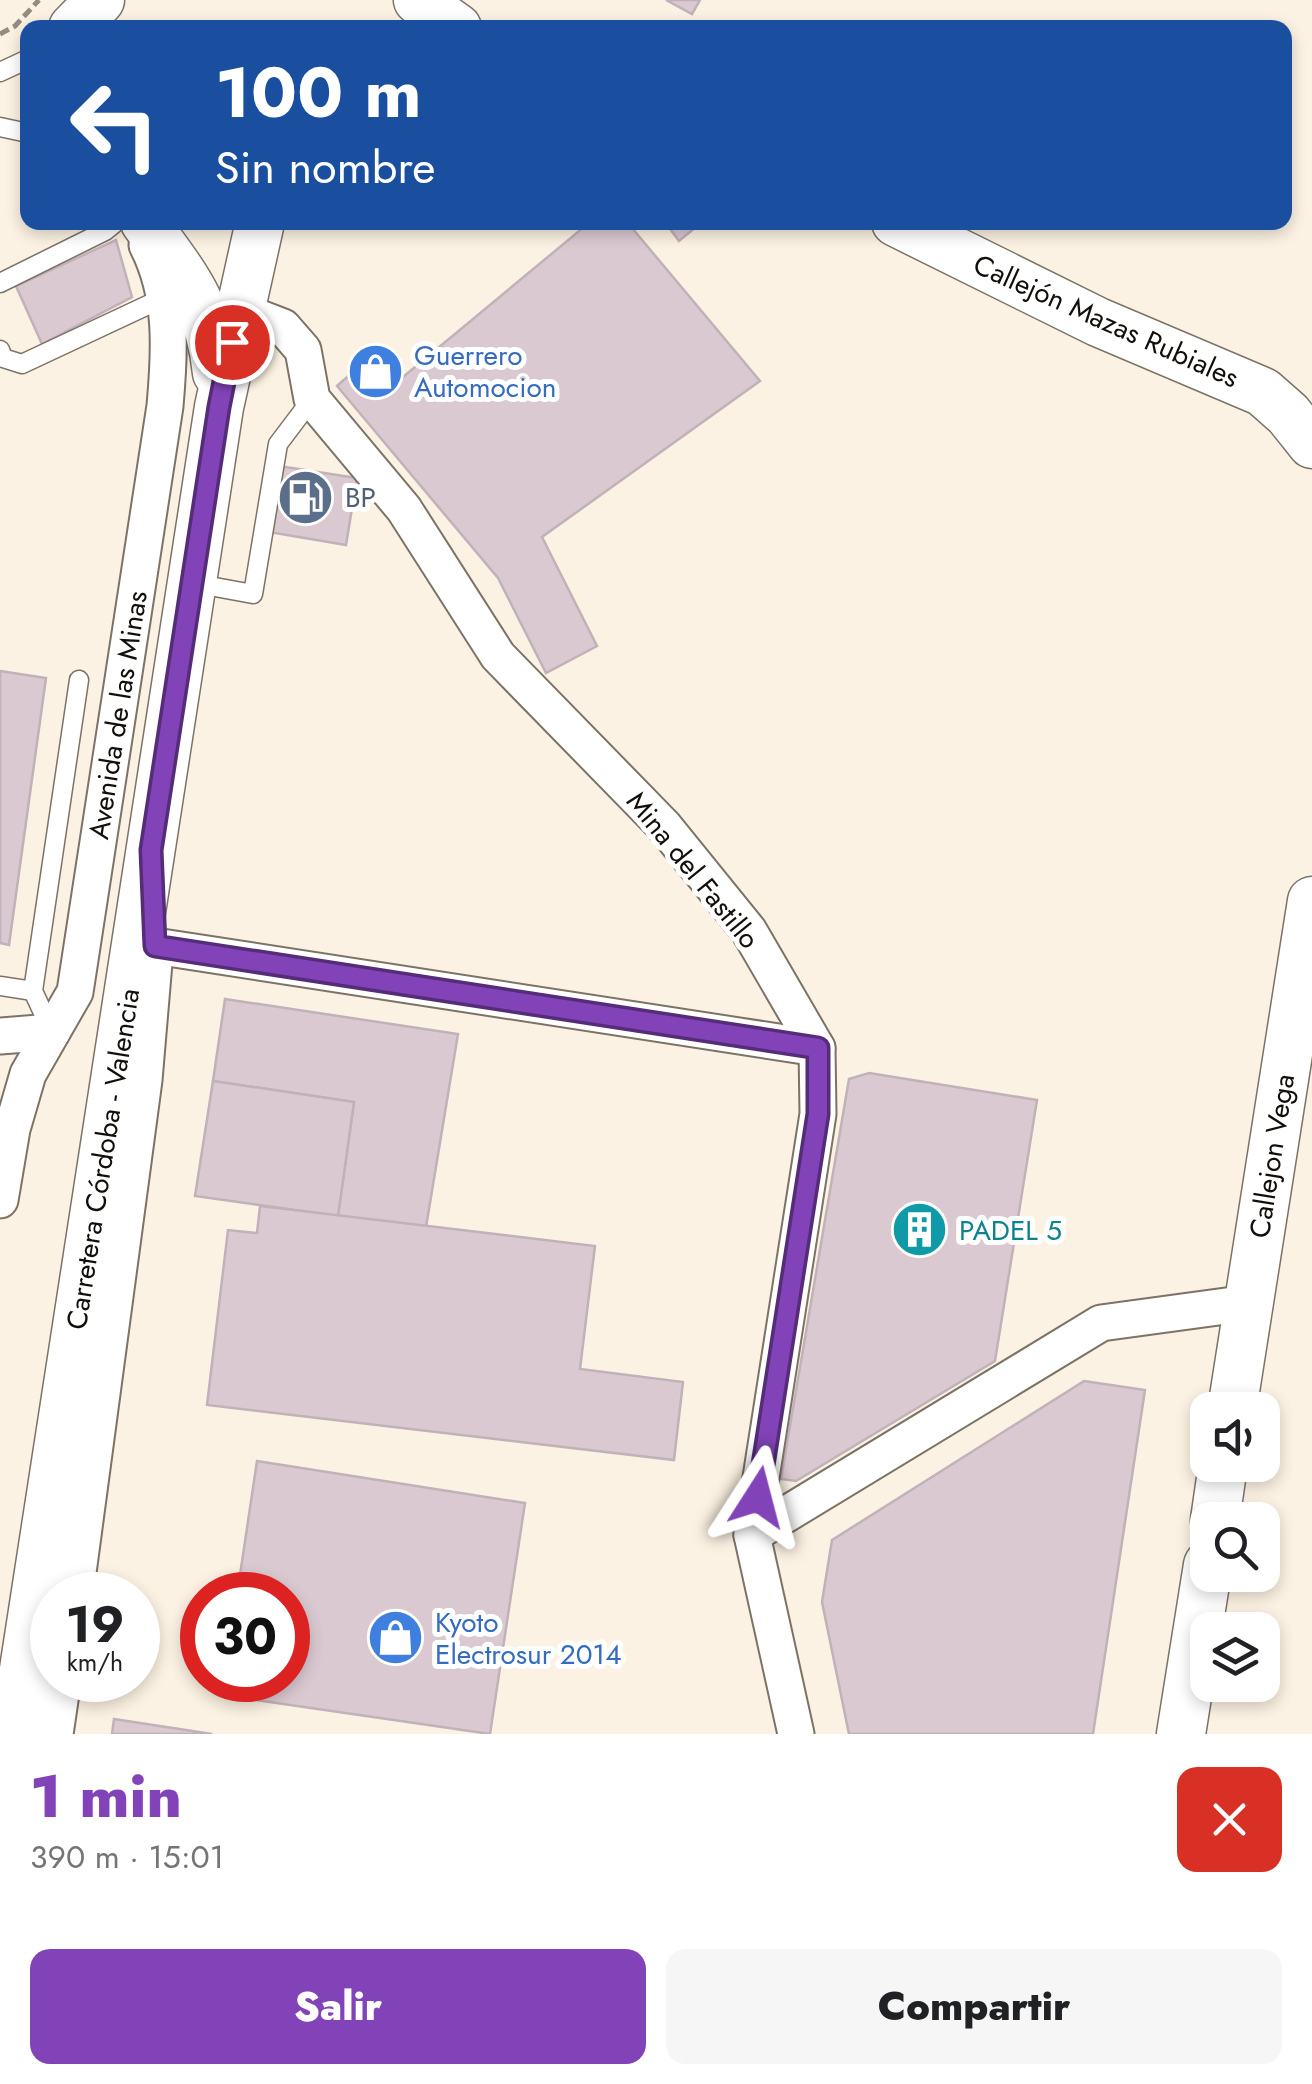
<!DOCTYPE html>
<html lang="es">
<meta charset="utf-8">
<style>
:root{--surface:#fff;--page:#f6f6f6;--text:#202124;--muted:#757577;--accent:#8243b8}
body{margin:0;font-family:Jost,sans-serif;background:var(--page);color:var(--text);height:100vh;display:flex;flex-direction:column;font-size:38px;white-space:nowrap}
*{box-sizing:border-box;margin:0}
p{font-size:32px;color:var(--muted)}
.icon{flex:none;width:55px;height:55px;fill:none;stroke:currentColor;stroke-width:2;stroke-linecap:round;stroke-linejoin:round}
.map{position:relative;height:1734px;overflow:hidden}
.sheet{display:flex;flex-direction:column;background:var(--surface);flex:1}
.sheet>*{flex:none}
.hud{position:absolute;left:20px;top:20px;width:1272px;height:210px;border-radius:20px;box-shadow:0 5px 15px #0003;background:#1a4fa0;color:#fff;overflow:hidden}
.controls{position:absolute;left:1190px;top:1392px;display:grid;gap:20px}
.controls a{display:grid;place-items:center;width:90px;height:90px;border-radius:20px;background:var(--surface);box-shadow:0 5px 15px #0003;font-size:50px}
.speed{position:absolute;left:30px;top:1572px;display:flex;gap:20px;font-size:50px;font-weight:700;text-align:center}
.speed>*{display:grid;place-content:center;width:130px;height:130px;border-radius:50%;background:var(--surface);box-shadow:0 5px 15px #0003;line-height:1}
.speed small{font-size:25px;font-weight:400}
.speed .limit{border:15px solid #d22;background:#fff;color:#111}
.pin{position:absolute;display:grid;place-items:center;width:85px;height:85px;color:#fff;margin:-42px;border:5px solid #fff;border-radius:50%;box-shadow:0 2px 10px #0007}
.me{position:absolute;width:110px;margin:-55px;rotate:9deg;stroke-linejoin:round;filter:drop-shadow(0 0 8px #0008)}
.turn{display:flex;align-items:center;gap:35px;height:210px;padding:0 30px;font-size:45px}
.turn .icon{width:130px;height:130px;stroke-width:2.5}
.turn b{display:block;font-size:70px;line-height:85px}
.round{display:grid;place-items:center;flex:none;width:105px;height:105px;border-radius:20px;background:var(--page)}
.summary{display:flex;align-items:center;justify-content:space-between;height:170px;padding:0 30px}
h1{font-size:60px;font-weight:800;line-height:75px;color:var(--accent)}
.cta{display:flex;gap:20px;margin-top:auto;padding:20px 30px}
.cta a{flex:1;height:115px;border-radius:20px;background:var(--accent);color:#fff;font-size:40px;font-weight:800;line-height:115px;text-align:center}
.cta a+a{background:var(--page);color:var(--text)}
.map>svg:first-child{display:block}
.building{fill:#dac9d1;stroke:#c1b1b8;stroke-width:2.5}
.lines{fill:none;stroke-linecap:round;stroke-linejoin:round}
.lane-casing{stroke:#7c7367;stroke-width:21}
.street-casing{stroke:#7c7367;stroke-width:39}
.secondary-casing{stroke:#7c7367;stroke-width:51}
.path{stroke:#938c82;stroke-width:5;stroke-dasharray:10 5;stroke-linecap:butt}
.lane{stroke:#fff;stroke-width:18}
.street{stroke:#fff;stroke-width:35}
.secondary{stroke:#fff;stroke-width:48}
.route-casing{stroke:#542c78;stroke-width:25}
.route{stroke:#8243b8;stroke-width:18}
.labels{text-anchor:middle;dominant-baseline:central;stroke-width:10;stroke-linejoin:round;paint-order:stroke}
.street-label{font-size:28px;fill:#120e0a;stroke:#fff}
.shop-label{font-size:28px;fill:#366cbe;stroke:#fff;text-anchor:start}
.service-label{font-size:28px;fill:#4e5e75;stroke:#fff;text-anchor:start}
.culture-label{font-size:28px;fill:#0d838f;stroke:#fff;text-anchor:start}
</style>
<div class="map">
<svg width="1312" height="1734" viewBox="0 0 1312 1734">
<rect width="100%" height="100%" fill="#fcf2e3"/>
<g class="building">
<path d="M666,0H700L692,14Z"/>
<path d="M590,222H627L760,381L542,537L597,646L546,673L498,578L337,386L380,348L403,377Z"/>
<path d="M665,222H693L696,227L679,241Z"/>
<path d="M116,240L132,297L42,344L16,286Z"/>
<path d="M279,466L357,478L346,545L269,532Z"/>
<path d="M0,671L46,678L9,945L0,943Z"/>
<path d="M225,999L458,1034L426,1227L338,1216L354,1102L213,1081Z"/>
<path d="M869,1073L1037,1100L995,1361L796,1481L781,1479L849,1079Z"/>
<path d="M213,1081L354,1102L338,1216L195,1196Z"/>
<path d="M260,1206L595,1246L580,1369L683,1382L674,1460L207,1405L228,1230L257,1233Z"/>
<path d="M1084,1381L1145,1390L1093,1734H849L822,1602L832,1540Z"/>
<path d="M257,1461L525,1503L490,1734L222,1695L224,1680H288V1595H237Z"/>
<path d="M114,1719L212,1734H112Z"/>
</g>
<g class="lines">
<defs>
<g id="lane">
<path d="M0,72L28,59"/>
<path d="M0,127L28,133"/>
<path d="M0,283L105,231L116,222"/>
<path d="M0,350L3,358L22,364L165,297"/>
<path d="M193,583L253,594L278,444L312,399"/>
<path d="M0,986L33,991"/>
<path d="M52,1032L33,991L79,680"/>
</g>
<g id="street">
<path d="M239,310L283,327L303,350L312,399L404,509L498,656L664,826L749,931L817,1048L818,1114L752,1535L796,1734"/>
<path d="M155,946L817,1048"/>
<path d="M0,1036L52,1032"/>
<path d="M0,1200L12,1129L28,1074L75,992L165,406C170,350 173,296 147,245"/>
<path d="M752,1535L1101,1323L1248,1303"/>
<path d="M75,1595L144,1080L155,951"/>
<path d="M55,1734L63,1680"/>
</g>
<g id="secondary">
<path d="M418,0L457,28"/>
<path d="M73,28L100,0"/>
<path d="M145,222C184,276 210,304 217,373"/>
<path d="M896,222L1098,322L1263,392L1288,414L1312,444"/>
<path d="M1232,1410L1312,901"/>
<path d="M1215,1520L1223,1465"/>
<path d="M14,1734L219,407L260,222"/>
<path d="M1181,1734L1208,1565"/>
</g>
</defs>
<use href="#lane" class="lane-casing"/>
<use href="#street" class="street-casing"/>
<use href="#secondary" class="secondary-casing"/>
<path class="path" d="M0,34L15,26L39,0"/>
<use href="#lane" class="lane"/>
<use href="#street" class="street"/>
<use href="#secondary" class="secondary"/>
</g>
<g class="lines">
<defs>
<path id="route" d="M232,342L219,407L151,850L155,946L818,1048V1114L758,1497"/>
</defs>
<use href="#route" class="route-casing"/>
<use href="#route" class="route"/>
</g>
<defs>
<symbol id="shop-disc" viewBox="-11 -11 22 22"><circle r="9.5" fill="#3f7fe0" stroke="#fff"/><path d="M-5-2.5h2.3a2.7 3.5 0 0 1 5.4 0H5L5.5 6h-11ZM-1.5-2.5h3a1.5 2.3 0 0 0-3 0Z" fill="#fff"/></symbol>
<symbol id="fuel-disc" viewBox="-11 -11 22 22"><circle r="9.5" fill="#5c6f8a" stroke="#fff"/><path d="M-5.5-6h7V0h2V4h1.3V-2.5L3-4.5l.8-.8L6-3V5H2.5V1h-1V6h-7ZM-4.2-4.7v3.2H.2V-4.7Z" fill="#fff"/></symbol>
<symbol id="building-disc" viewBox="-11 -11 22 22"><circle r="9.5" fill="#0f9aa8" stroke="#fff"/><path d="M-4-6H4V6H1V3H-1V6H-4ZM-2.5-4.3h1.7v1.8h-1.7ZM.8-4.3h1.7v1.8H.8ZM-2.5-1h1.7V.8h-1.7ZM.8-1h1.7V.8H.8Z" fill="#fff"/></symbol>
</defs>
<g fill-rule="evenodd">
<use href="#shop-disc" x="344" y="340" width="63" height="63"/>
<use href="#fuel-disc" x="274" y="466" width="63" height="63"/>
<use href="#building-disc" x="888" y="1198" width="63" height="63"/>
<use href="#shop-disc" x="364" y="1606" width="63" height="63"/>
</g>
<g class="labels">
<g class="street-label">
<text transform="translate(1106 321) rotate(24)">Callejón Mazas Rubiales</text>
<text transform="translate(118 715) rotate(-81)">Avenida de las Minas</text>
<text transform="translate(693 870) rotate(51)">Mina del Fastillo</text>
<text transform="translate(1272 1156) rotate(-81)">Callejon Vega</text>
<text transform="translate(103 1159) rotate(-81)">Carretera Córdoba - Valencia</text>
</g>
<g class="shop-label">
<text x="414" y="355">Guerrero<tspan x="414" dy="32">Automocion</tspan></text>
<text x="435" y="1622">Kyoto<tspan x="435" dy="32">Electrosur 2014</tspan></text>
</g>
<g class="service-label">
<text x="345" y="497">BP</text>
</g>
<g class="culture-label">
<text x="959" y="1230">PADEL 5</text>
</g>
</g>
</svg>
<div class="controls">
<a><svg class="icon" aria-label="sound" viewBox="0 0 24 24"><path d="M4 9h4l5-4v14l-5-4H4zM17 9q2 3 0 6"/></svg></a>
<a><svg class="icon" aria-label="search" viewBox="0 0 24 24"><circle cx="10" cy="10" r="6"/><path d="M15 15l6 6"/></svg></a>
<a><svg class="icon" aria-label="layers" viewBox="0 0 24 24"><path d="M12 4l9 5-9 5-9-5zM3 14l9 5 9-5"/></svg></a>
</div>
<div class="speed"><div>19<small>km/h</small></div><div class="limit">30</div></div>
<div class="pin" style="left:232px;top:342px;background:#d93025"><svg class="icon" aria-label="arrive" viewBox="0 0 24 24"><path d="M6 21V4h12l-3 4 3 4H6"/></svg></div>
<svg class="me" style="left:758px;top:1497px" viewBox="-20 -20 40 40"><path d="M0-17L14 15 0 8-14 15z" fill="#8243b8" stroke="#fff" stroke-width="4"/></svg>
<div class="hud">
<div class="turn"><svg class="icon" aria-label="left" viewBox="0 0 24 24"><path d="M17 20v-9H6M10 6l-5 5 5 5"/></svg><div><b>100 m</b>Sin nombre</div></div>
</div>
</div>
<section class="sheet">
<div class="summary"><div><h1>1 min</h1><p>390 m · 15:01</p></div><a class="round" style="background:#d93025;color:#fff"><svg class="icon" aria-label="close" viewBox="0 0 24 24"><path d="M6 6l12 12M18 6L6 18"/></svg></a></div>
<div class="cta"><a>Salir</a><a>Compartir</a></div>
</section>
